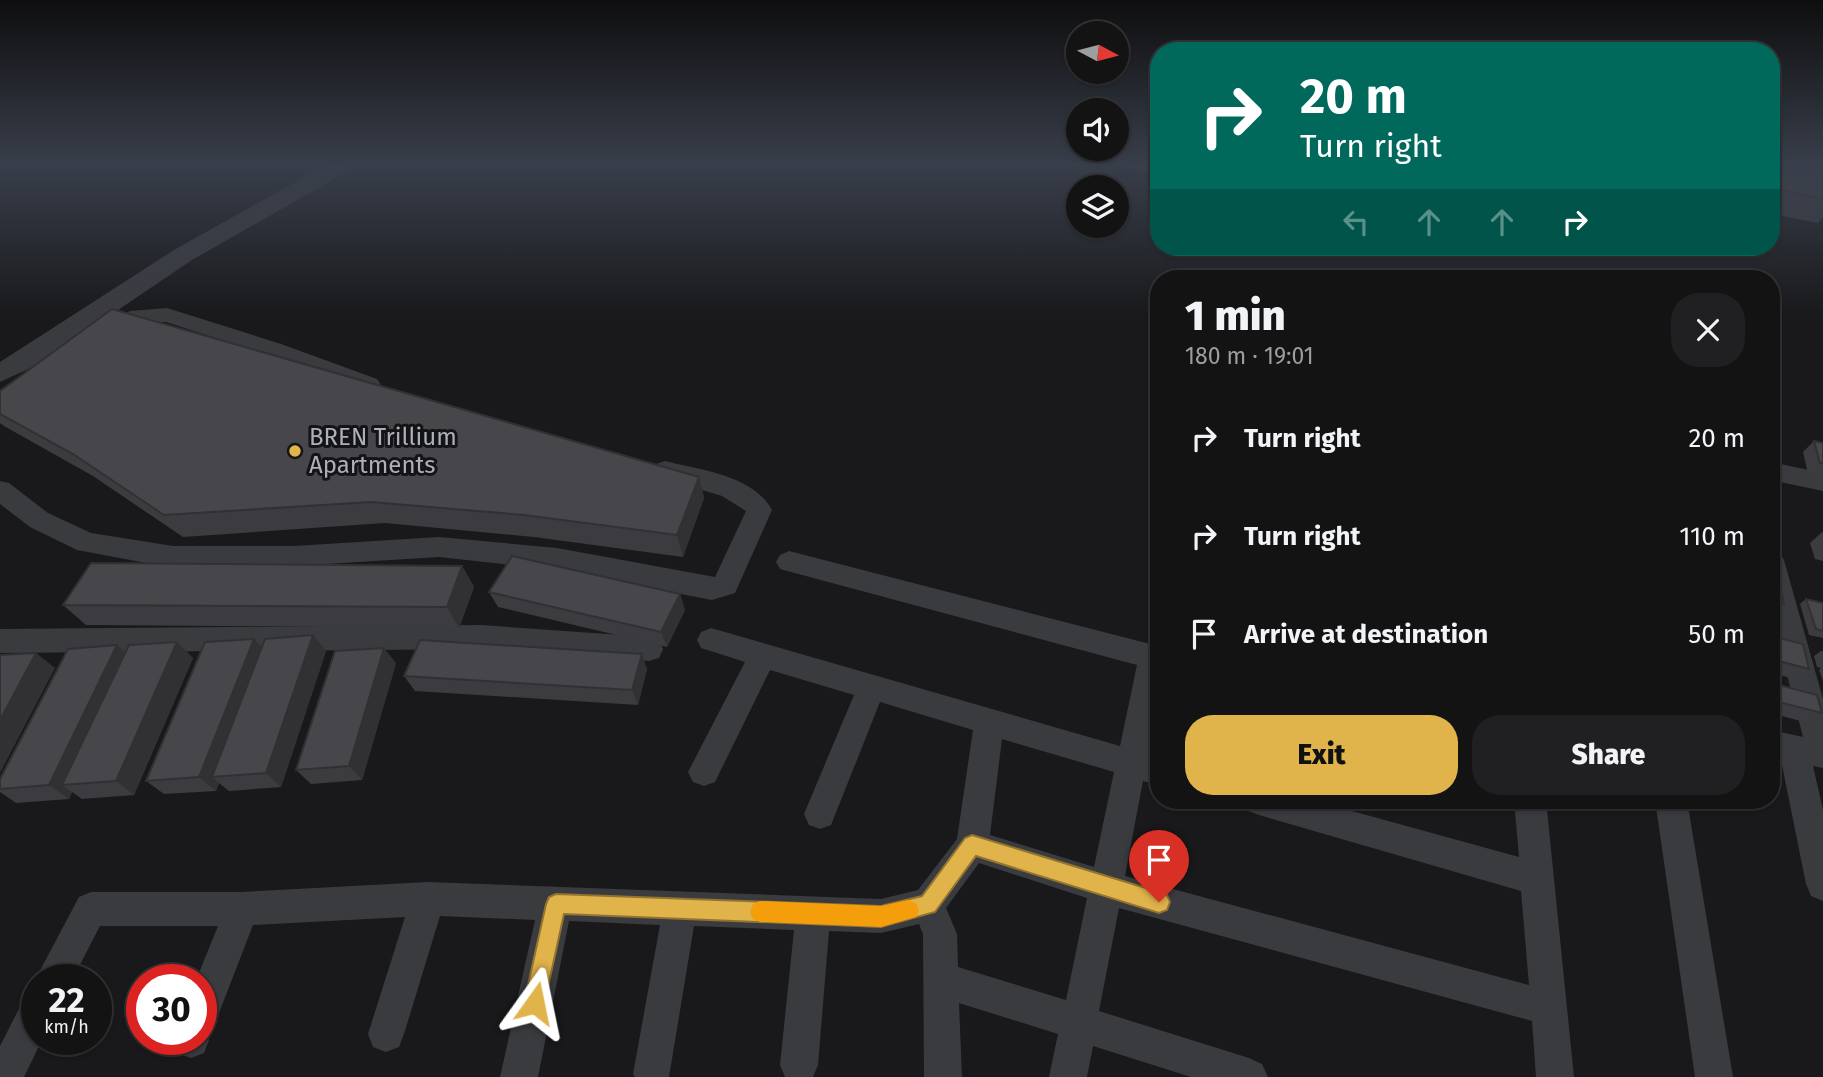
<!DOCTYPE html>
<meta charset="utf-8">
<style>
:root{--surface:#131314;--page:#202022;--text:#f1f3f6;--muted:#9d9ea0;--line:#323234;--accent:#e1b34b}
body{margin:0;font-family:"Fira Sans",sans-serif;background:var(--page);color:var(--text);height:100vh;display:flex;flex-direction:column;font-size:26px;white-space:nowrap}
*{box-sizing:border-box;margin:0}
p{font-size:23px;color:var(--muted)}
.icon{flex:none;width:38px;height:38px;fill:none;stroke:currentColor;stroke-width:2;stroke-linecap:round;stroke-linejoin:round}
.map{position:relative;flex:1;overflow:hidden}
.panel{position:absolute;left:1150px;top:270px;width:630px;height:539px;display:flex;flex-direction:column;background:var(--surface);border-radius:28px;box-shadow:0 2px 5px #0004,0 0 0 2px var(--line)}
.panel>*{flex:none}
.banner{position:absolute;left:1150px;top:42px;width:630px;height:214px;border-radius:28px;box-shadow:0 2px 5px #0004,0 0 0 2px var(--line);background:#00695c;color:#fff;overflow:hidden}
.needle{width:46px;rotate:97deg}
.controls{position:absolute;left:1066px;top:21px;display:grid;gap:14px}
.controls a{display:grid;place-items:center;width:63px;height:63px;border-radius:50%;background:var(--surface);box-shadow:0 2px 5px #0004,0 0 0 2px var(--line);font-size:35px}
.speed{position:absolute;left:21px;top:964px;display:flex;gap:14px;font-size:35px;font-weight:700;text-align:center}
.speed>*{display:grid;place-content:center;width:91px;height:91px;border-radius:50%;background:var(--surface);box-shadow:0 2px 5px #0004,0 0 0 2px var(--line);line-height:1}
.speed small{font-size:18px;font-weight:400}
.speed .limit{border:10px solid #d22;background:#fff;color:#111}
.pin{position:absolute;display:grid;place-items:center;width:60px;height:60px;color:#fff;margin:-72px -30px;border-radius:50% 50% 50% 0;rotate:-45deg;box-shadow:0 0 7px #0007}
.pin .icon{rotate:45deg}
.me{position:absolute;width:77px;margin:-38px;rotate:12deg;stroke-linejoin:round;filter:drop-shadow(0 0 5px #0008)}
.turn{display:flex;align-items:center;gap:24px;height:147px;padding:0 35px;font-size:32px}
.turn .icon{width:91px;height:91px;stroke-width:2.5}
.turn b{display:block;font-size:49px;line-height:60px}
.lanes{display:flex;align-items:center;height:66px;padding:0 35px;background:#0003;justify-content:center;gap:35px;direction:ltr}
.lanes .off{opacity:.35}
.round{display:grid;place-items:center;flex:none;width:74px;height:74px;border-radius:28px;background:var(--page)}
.headline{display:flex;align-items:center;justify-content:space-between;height:119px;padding:0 35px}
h1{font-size:42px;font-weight:800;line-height:52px}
.button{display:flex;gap:14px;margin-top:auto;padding:14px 35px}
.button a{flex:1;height:80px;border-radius:28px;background:var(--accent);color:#111;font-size:28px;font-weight:800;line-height:80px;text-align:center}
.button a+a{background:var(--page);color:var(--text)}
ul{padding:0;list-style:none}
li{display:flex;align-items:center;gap:21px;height:98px;padding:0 35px}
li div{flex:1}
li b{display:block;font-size:26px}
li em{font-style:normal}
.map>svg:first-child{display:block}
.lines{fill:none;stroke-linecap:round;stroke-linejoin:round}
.minor{fill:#3a3b3f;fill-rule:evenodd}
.tertiary{fill:#3a3b3f;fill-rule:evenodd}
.wall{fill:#3c3c40}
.shaded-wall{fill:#313134}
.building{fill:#46464b;stroke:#313134;stroke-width:2}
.route{fill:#e1b34b;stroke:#927431;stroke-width:2}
.slow{fill:#f59e0b}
.poi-dot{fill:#e1b34b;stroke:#141416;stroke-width:2.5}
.labels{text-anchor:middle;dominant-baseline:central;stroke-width:6;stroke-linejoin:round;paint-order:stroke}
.poi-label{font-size:24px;fill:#adb0b9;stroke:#141416;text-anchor:start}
</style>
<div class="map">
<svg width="1823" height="1077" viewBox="0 0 1823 1077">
<rect width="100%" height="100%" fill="#19191b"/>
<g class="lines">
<g class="minor">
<path d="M167,308L281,344L377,379L381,385L377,391L369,393L361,391L265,354L166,322L142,323L113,337H97L94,332L97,327L130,311Z"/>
<path d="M665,461C700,470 753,475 772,510L735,593L712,600L557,570L439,557L294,566L173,568L77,550L30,527L0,504V481L9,483L48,513L91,533L173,546H294L439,537L557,548L715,577L746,511L722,496L656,476L653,470L656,464Z"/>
<path d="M1771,462L1823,473V491L1771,480Z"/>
<path d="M1771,549L1780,553L1784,560L1823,699V768L1813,766L1823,810V901L1811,896L1806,884L1781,760L1771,758V730L1803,737L1771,612Z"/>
<path d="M789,551L1158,646V702L1149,754L1158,757V785L1143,781L1125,876L1529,985L1521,891L1259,815L1248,811L1243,800H1312L1519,857L1514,800H1546L1574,1077H1536L1532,1021L1119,908L1099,1011L1249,1058L1262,1064L1268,1077H1191L1093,1046L1087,1077H1049L1058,1034L959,1003L962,1077H924L923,934L919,924L881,933L829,931L818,1065L813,1077H785L780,1065L794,930L694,926L669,1077H635L633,1074L660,925L569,921L538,1077H500L535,920L440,916L404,1034L399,1047L386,1052L373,1047L368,1034L405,917L253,925L214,1026L205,1029L209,1040L204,1053L191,1058L177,1053L172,1040H201V980H196L218,926H100L72,980H37V984L35,980L79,897L91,892H242L428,882L881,899L918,890L957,839L973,730L880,702L831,825L820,829L809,825L804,814L854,695L770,670L715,782L704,786L693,782L688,772L745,662L701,648L697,640L701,632L711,628L1120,746L1137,665L780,569L776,562L780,555ZM1002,739L1114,772L1094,867L990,835ZM979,863L1087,898L1066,1000L958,967L957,934L946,908Z"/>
<path d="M481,625L649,637L659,640L663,649L659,658L649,661L481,649L0,653V629Z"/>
<path d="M1655,800H1687L1733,1077H1695Z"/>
<path d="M37,994V1040H42L24,1077H0V1046L24,999Z"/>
</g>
<path class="tertiary" d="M324,166H351L348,171L192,260L35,366L0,382V362L174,250Z"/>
</g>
<g class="wall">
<path d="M1119,166H1158V174Z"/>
<path d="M1771,166H1823V217L1818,223L1771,214Z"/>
<path d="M0,391L699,477L704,498L683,557L534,537L385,523L183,537L93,476L4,426L0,423Z"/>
<path d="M1814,441L1823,443V477L1808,474L1803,452Z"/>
<path d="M1822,532H1823V561L1815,559L1810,543Z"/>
<path d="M462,566L474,587L459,628L86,625L63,605Z"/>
<path d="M1771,584L1784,604L1772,615L1771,614Z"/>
<path d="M489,592L680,594L685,610L667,647L498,607Z"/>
<path d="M1806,599L1823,603V638L1809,635L1800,604Z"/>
<path d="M313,635L326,651L281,787L229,791L219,783L216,791L164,794L146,781L254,639L262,648Z"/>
<path d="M1771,636L1809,669L1796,679L1771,673Z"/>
<path d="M1821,651H1823V681L1819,670L1821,668L1817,667L1814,656Z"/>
<path d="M125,653L193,658L134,795L82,799L72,792L69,799L16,803L0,792V779Z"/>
<path d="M396,663L362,780L311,784L296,770Z"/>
<path d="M647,669L638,705L415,691L404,676Z"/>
<path d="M1771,683L1822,713L1808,723L1771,713Z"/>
</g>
<g class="shaded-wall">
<path d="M699,477L704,498L683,557L677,535Z"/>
<path d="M462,566L474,587L459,628L447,607Z"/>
<path d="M680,594L685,610L667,647L661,632Z"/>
<path d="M313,635L326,651L281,787L266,773Z"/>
<path d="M254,639L268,654L212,777L219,783L216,791L199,777Z"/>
<path d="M177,642L193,658L134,795L116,781Z"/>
<path d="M117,645L134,661L62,785L72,792L69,799L49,785Z"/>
<path d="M384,648L396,663L362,780L349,766Z"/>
<path d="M36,653L55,668L0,773V720Z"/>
<path d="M642,654L647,669L638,705L632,690Z"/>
</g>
<g class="building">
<path d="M1771,166H1823V199L1771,188Z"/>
<path d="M112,309L699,477L677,535L524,515L371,502L164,515L73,454L0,414V391Z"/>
<path d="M1814,441L1823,443V463H1820Z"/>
<path d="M512,556L680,594L661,632L489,592Z"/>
<path d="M91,563L462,566L447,607L63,605Z"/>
<path d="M1771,584L1780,586L1784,604L1771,601Z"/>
<path d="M1806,599L1823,603V631L1816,629Z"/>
<path d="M313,635L266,773L212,777L265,639Z"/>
<path d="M1771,636L1803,644L1809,669L1771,659Z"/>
<path d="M254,639L199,777L146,781L205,642Z"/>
<path d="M420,640L642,654L632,690L404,676Z"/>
<path d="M177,642L116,781L62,785L129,645Z"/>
<path d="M117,645L49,785L0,789V779L68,649Z"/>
<path d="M384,648L349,766L296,770L335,651Z"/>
<path d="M36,653L0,720V655Z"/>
<path d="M1771,683L1817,695L1822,713L1771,700Z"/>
</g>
<linearGradient id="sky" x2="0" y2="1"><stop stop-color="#0e0e0f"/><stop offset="0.52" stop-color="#383e4a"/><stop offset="1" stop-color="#383e4a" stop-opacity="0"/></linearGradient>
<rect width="1823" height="317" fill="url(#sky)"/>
<path class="route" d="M972,835L1159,892L1167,895L1170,902L1167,910L1159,913L976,856L935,912L881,927L564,914L543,1010L535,1014L527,1010L524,1003L546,904L549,897L556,894L881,906L922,896L965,838Z"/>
<path class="slow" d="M908,900L916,903L919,910L916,917L881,927L760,922L753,919L750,912L753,904L760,901L881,906Z"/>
<circle class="poi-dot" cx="295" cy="451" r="7"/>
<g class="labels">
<g class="poi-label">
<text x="309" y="437">BREN Trillium<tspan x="309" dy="28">Apartments</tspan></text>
</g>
</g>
</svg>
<div class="controls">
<a><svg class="needle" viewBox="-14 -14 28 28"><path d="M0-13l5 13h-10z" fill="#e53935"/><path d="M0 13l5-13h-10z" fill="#9d9ea0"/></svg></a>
<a><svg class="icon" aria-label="sound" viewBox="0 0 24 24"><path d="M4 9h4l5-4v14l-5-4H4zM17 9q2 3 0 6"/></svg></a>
<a><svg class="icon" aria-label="layers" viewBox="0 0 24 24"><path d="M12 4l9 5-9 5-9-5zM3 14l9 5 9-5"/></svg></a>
</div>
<div class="speed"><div>22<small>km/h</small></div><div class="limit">30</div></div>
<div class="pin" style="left:1159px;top:902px;background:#d93025"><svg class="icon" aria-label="arrive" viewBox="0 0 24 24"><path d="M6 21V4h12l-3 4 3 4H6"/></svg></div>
<svg class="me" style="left:535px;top:1003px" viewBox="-20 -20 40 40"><path d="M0-17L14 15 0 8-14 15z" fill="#e1b34b" stroke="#fff" stroke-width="4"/></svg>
<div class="banner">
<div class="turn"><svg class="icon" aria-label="right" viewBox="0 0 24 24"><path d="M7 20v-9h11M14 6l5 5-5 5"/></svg><div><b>20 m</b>Turn right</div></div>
<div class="lanes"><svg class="icon off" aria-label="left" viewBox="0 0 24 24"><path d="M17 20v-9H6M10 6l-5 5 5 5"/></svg><svg class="icon off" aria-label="ahead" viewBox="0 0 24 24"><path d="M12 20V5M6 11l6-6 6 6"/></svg><svg class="icon off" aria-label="ahead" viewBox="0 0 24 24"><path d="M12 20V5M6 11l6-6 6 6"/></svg><svg class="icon" aria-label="right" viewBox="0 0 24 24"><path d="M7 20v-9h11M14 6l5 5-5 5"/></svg></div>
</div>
<section class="panel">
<div class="headline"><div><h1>1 min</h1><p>180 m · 19:01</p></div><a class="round"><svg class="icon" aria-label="close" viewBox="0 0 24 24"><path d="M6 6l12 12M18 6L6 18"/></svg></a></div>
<ul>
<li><svg class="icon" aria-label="right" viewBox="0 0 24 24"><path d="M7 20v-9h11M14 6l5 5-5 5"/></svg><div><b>Turn right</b></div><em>20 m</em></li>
<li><svg class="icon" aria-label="right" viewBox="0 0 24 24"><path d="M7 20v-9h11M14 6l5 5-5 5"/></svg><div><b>Turn right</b></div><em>110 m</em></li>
<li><svg class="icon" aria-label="arrive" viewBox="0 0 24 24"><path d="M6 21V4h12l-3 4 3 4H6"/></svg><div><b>Arrive at destination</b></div><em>50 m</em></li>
</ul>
<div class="button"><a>Exit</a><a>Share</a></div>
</section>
</div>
